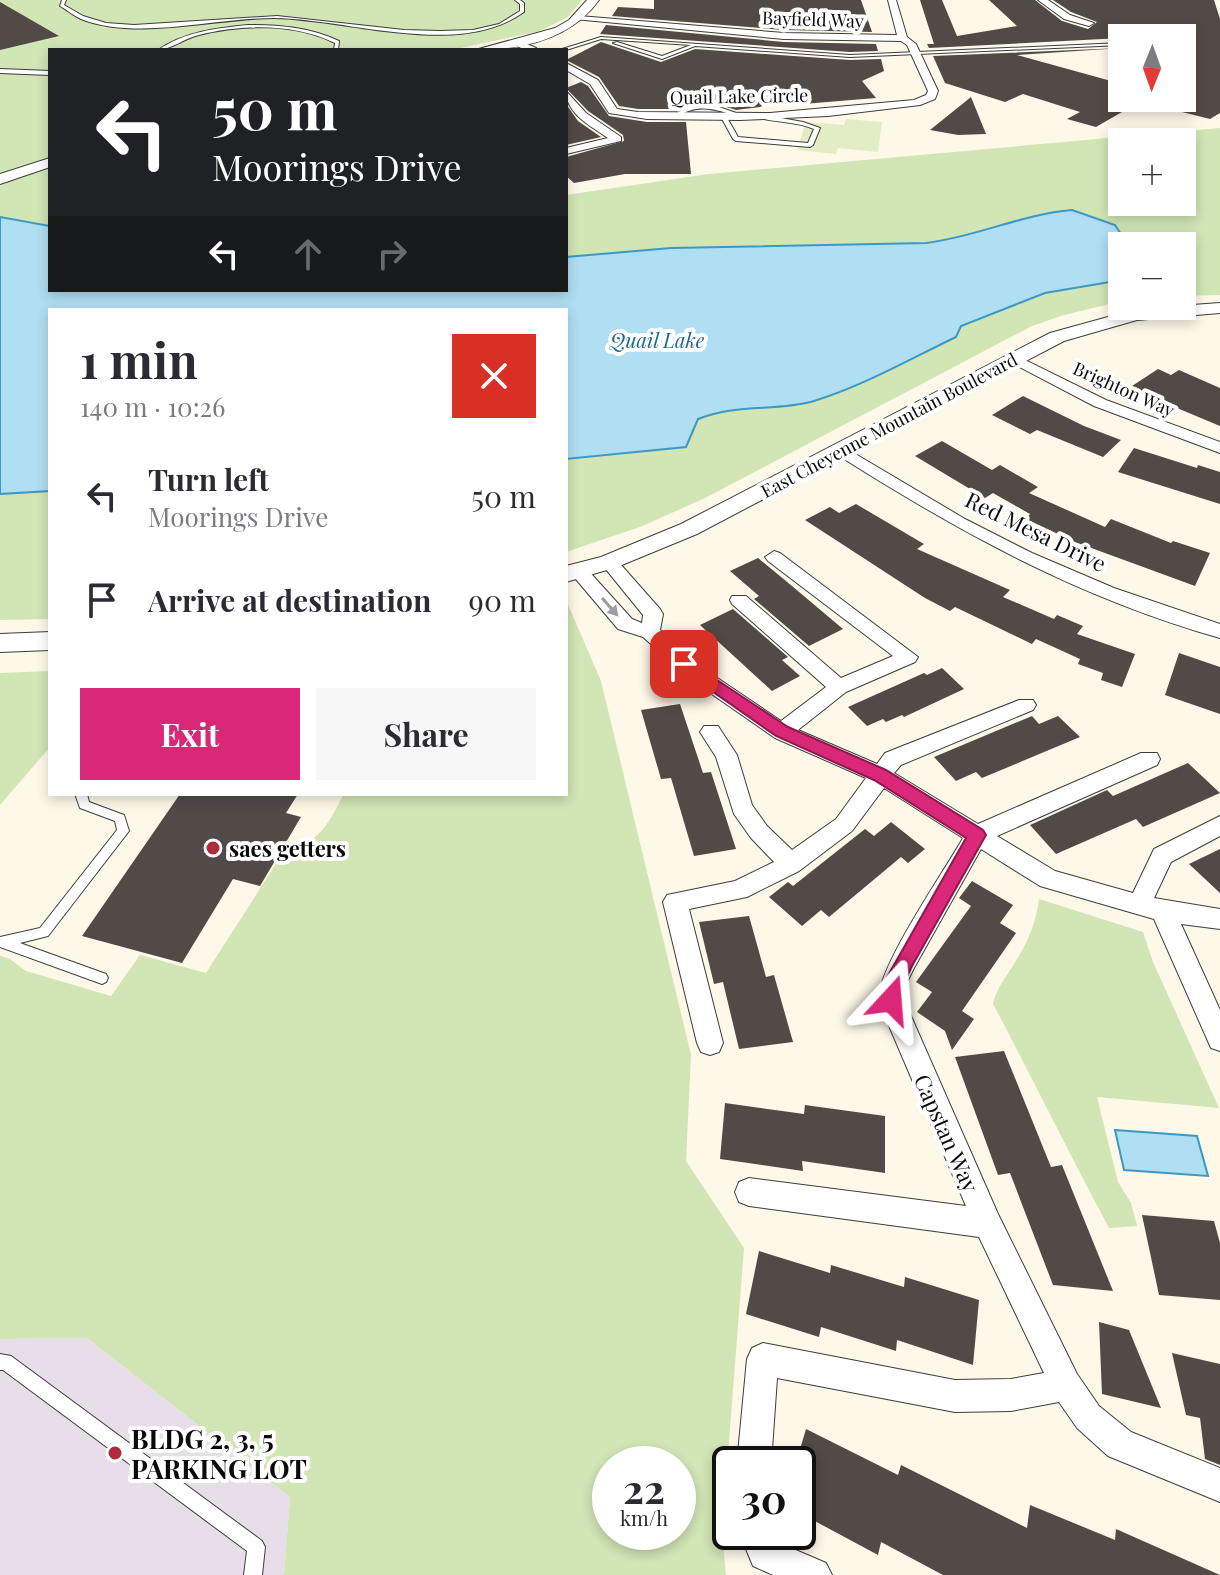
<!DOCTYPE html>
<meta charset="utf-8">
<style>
:root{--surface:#fff;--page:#f7f7f7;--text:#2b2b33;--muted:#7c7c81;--accent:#db2777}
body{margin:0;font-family:"Playfair Display",serif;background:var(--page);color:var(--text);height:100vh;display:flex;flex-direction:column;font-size:30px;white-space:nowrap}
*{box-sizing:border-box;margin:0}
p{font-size:26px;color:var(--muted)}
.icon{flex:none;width:44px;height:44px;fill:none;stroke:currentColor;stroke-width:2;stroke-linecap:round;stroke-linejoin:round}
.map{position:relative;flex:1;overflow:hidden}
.drawer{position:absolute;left:48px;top:308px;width:520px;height:488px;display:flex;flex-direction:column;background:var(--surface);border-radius:0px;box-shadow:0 4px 12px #0003}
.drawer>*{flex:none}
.hud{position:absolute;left:48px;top:48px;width:520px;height:244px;border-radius:0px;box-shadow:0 4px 12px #0003;background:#202124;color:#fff;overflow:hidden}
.needle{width:52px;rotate:181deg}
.fabs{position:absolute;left:1108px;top:24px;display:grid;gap:16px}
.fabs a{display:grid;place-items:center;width:88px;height:88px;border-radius:0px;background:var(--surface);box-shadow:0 4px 12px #0003;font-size:40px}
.speed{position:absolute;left:592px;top:1446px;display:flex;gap:16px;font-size:40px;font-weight:700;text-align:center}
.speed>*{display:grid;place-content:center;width:104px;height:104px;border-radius:50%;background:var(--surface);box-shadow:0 4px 12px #0003;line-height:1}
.speed small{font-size:20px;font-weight:400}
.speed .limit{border:4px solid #111;border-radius:12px;background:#fff;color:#111}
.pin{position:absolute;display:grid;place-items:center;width:68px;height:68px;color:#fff;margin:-34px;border-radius:16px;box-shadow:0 4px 12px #0006}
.me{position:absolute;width:88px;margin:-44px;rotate:19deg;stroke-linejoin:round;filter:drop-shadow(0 0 6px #0008)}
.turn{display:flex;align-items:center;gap:28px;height:168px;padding:0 32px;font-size:36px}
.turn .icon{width:104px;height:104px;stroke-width:2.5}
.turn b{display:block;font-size:56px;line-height:68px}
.lanes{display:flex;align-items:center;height:76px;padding:0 32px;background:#0003;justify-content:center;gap:40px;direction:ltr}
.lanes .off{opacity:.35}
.round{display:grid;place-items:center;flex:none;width:84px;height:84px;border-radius:0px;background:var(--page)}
.headline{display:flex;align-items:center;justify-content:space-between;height:136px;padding:0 32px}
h1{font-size:48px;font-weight:700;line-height:60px}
.cta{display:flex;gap:16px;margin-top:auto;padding:16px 32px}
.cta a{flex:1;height:92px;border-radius:0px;background:var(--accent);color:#fff;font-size:32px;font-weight:700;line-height:92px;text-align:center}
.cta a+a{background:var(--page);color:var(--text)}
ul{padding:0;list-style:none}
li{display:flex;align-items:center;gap:24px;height:104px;padding:0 32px}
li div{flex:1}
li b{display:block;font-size:30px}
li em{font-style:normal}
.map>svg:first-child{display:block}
.industrial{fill:#e7dee9}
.green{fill:#d1e5b5;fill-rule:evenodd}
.pitch{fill:#e2edc6}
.water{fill:#b0def2;stroke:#3b99c4;stroke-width:2}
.building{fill:#524a47}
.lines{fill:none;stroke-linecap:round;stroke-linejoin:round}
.service-casing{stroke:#3d3d3d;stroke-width:2}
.minor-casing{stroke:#3d3d3d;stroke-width:2}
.tertiary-casing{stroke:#3d3d3d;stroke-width:2}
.service{fill:#fff;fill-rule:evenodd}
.minor{fill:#fff;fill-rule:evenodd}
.tertiary{fill:#fff;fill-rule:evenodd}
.oneway{fill:#9d9d9d}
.route{fill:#db2777;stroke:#8e194d;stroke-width:2}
.poi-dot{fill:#b02b3c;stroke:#fff;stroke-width:3}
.labels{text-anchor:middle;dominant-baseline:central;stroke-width:8;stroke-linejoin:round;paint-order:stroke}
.far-street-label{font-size:18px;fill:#0a0a0a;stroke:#fff}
.far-water-label{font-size:20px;font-style:italic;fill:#1c6892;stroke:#fff}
.street-label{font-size:22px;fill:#0a0a0a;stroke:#fff}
.poi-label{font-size:22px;font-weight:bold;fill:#0a0a0a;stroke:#fff;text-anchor:start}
.near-poi-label{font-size:26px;font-weight:bold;fill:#0a0a0a;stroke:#fff;text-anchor:start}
</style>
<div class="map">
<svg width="1220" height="1575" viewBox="0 0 1220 1575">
<rect width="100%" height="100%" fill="#fef8e8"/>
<path class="industrial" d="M87,1338L290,1497L284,1575H0V1339Z"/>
<g class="green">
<path d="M0,0H582L568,17L540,31L451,50H50V157L0,174Z"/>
<path d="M1220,128V295L1182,296V246H1122V301L1064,315L1032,326L705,498L640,527L566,552V310H50V619L0,620V184L50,168V290H566V195L709,174ZM1122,142H1182V202H1122Z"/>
<path d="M566,600L601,681L691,1055L686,1161L744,1248L722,1531L726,1575H284L290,1497L87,1338L0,1339V956L10,959L26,971L111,996L140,955L206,973L286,848C320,845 329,821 344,794H566ZM610,1464H678V1532H610Z"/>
<path d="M50,671V747L0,805V673Z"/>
<path d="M1039,899L1143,932L1153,962L1219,1108L1097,1097L1118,1182L1131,1203L1137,1226L1109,1228C1069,1154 1033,1079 993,1004C997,986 1008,975 1017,959C1029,940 1036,922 1039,899Z"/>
</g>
<path class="pitch" d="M846,119L882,122L878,152L838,148L836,154L797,150L806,122L844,125Z"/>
<g class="water">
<path d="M1072,210L1115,225L1129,246H1122V280L1045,293L961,326L956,337C910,359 863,386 814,401C776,412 738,403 698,419L686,447L566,459V310H50V491L0,494V217L50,226V290H566V257L671,248L926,243C976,237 1022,214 1072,210Z"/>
<path d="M1115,1130L1197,1136L1208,1176L1124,1170Z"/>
</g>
<g class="building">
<path d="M654,0H861L872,32L784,30L612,16L618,7L654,9Z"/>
<path d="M920,0H942L957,36L1017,26L989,0H1035L1062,21L1088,29L1097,22L1071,12L1053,0H1214L1220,19V113L1210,119L1182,112V93L1190,91L1182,82V38H1122L929,48L927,44H934Z"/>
<path d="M0,2L59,36L0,50Z"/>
<path d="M606,25L784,42L876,44L878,51L850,52L600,34Z"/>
<path d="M601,42L661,62L695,49L850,60L881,59L884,71L862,81L876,98L791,105L785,95L760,107L736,110L682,93L684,106L678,109H638L619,106L599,77L566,60Z"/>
<path d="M1122,48L1017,55L1122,84V112L1096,127L1067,119L1080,112L1023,94L1005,102L945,83L933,56Z"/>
<path d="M581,82L588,86L609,116L647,122H686L691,174H625L574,183L566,176V157L624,141L623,135L588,111L566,88Z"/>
<path d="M971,97L986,134L958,135L930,130Z"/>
<path d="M566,104L578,121L601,137L566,145Z"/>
<path d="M1158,369L1171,375L1179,370L1220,388V426L1129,388Z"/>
<path d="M1023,396L1084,426L1121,440L1103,457L1037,430L1030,434L992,415Z"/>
<path d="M942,441L992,470L1000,465L1038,487L1029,493L1105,527L1111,519L1171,543L1173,541L1210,553L1195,586L1075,542L1026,519L1030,514L993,493L985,498L915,456Z"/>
<path d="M1134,448L1197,468L1198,465L1220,472V504L1118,472Z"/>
<path d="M856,504L924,544L917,549L1010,590L1003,597L1054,619L1057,615L1083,626L1077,634L1135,654L1122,687L1101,680L1103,673L1078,664L1080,659L1036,639L1032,644L955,607L950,611L925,598L805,520L830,507L839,513Z"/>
<path d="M758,558L792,586L843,629L809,646L754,599L759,596L730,571Z"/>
<path d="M733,609L788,657L782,660L800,676L772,691L700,625Z"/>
<path d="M1179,653L1220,667V714L1165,695Z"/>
<path d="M942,668L964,689L904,717L902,715L886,722L883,719L867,726L848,707L924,673L927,675Z"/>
<path d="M680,704L703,773L711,772L736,849L694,856L671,778L661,779L641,710Z"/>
<path d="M1032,716L1039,724L1058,716L1080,737L982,778L976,772L956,781L934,757Z"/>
<path d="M1188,763L1220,793L1143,827L1136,819L1056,854L1030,825L1107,790L1113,796Z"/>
<path d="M180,794H298L286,813L301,817L260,886L233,879L182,963L82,936Z"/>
<path d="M891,822L925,849L908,863L901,857L829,917L821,910L802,926L769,897L788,882L793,886L865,829L874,836Z"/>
<path d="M1220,849V893L1189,864Z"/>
<path d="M972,881L1013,905L1000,923L1016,933L962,1011L974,1019L952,1050L945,1031L917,1012L932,992L916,982L971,906L959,898Z"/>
<path d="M749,916L766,977L774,975L793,1042L739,1049L723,982L714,984L699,922Z"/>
<path d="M1004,1051L1051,1167L1062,1165L1113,1291L1053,1285L1010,1173L998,1175L955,1057Z"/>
<path d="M725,1103L804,1114L805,1105L885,1116V1173L802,1161L803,1171L720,1159Z"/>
<path d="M1142,1215L1214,1221L1220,1243V1300L1159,1295Z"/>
<path d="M759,1251L830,1273L831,1265L904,1287L905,1277L979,1300L973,1365L897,1340L896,1351L821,1327L819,1337L746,1314Z"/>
<path d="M1099,1322L1129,1330L1161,1408L1102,1394Z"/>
<path d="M1172,1353L1220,1364V1465L1205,1459L1200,1418L1186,1415Z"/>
<path d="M806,1429L898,1475L901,1465L1027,1528L1030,1505L1115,1540L1116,1529L1220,1575H943L881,1542L878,1555L798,1512V1456Z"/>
</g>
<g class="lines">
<defs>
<g id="service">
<path d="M62,0H66L64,5L83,16L106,23L134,25L277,16L404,30L440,31L473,30L499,24L520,11V4L515,0H520L524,3V12C458,59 350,19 274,18C215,18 137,41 81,19C74,16 67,10 60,6Z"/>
<path d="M248,25C280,25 309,27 339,41L338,50H334L335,43C294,23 242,24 199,35C185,38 170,50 158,50C184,32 216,28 248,25Z"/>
<path d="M601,37L850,55L1122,43V45L850,57L695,46L662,59L613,43L617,42L662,56L691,45L601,39L566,50H559Z"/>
<path d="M0,69L50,71V75L0,73Z"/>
<path d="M1182,85L1187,89V91L1182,90Z"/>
<path d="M703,104L719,107L736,113L733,115C712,108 696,104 677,117L672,116L688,107Z"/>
<path d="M759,114L803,122L820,128L813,145L810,147L736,141L733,139L721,117L726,116L738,137L808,143L814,129C796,121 776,123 757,117Z"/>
<path d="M75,794H87L89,802L124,815L129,831L48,936L20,943L106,974L108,978L106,982L102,984L0,947V937L40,928L117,830L115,821L80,808Z"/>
<path d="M0,1354L11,1356L262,1541L265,1547L262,1575H244L247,1551L3,1370H0Z"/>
</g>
<g id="minor">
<path d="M888,0H896L907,37L916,44L938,91L935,99L920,105L828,116L740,120L647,119L609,113L590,84L566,70V63L598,80L617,109L638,112L770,113L914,100L926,95L928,91L907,45L901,41L784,39L574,19L579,16L784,33L897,35Z"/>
<path d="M1038,0H1048L1070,15L1094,23L1089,26L1064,19Z"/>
<path d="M518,40L536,48L538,50H525L515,45Z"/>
<path d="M566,91L586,113L621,137V141L566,154V148L608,138C591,126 566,114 566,91Z"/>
<path d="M1015,355L1106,400L1220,442V453L1094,406L1010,362V356Z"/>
<path d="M842,446L965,519L1032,553L1114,588L1220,624V638C1077,597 961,533 836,454L834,451Z"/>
<path d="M774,551L780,553L918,657L915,662L846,692L798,730L877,764L885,753L1019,700H1033L1036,705L1033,710L901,765L894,773L978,824L1141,753H1157L1160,759L1157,765L997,836L1055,871L1133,893L1154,849L1220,816V836L1171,862L1154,898L1220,909V929L1181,924L1220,1010V1051L1211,1048L1154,919L1040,886L981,849L914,968L905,986L904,1000L998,1214L1077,1374L1099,1406L1131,1432L1220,1468V1502L1108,1456L1077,1428L1059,1402L1011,1411L955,1412L777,1378L771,1464H737L747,1359L752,1348L763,1343L955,1380L1011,1379L1044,1373L979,1237L749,1206L739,1202L735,1192L739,1182L749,1178L966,1206L878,1000C881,962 942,875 963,838L884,788L852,831L799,871L747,897L689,909L723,1043L719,1052L710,1055L701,1052L697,1043L663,902L667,895L735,881L774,862L751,838L734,814L716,757L700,732L704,726H718L737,755L752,805L767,826L792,850L836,819L866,778L775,738L690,679L643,637L618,629L569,571L578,565L585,567L632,619L642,623L643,615L600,562L603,558H615L660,609L663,614L660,630L704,669L781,721L826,687L732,604L730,600L732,596H746L841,678L893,656L768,561L765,557Z"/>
<path d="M739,1532H773L777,1542L826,1563L832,1575H773L753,1566Z"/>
</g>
<g id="tertiary">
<path d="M587,0H599C570,40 522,50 475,50L555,28L569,20Z"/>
<path d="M50,158V167L0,184V174Z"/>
<path d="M1220,303V313L1137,320L1064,341L697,534L617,567L566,582V566L601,557L681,524L1050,333L1137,309Z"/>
<path d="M50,632V650L0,652V634Z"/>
</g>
</defs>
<use href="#service" class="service-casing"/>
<use href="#minor" class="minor-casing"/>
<use href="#tertiary" class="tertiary-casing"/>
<use href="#service" class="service"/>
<use href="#minor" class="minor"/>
<use href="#tertiary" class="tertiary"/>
</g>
<defs><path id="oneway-solid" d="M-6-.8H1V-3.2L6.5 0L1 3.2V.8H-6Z" transform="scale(2)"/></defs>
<use class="oneway" href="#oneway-solid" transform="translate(610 607) rotate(49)"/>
<path class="route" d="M684,658L788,727L886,770L983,830L986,835L912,966L902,987L898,1006L891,1009L883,1006L880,1000L882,986L966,838L874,780L776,736L679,668L676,664L679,659Z"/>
<g class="poi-dot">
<circle cx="213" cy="848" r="8"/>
<circle cx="115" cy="1453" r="8"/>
</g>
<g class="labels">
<g class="far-street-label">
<text transform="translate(813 19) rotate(2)">Bayfield Way</text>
<text transform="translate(739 96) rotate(-1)">Quail Lake Circle</text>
<text transform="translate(1124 389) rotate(24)">Brighton Way</text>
<text transform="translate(889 425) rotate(-28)">East Cheyenne Mountain Boulevard</text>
</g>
<g class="far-water-label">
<text x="657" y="339">Quail Lake</text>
</g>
<g class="street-label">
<text transform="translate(1036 531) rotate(26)">Red Mesa Drive</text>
<text transform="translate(947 1133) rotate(66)">Capstan Way</text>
</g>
<g class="poi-label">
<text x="229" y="848">saes getters</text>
</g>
<g class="near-poi-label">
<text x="131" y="1438">BLDG 2, 3, 5<tspan x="131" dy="30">PARKING LOT</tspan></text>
</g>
</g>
</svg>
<div class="fabs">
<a><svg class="needle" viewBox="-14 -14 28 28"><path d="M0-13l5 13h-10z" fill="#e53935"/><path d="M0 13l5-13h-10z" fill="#7c7c81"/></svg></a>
<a>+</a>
<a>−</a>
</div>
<div class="speed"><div>22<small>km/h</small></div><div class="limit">30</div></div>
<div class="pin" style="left:684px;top:664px;background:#d93025"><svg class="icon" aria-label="arrive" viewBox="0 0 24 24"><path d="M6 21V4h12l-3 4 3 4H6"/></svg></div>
<svg class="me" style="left:891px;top:1000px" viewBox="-20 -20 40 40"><path d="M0-17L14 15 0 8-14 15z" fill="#db2777" stroke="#fff" stroke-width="4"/></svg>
<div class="hud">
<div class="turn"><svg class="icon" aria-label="left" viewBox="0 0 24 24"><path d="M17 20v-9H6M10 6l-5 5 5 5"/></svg><div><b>50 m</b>Moorings Drive</div></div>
<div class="lanes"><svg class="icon" aria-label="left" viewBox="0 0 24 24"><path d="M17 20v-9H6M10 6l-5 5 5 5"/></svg><svg class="icon off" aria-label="ahead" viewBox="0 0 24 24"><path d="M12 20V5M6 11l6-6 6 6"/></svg><svg class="icon off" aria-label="right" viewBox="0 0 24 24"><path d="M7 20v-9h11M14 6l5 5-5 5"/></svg></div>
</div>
<section class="drawer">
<div class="headline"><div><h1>1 min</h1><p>140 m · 10:26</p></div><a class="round" style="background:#d93025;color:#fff"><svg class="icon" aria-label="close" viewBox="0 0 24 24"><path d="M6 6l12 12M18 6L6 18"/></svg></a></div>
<ul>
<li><svg class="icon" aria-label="left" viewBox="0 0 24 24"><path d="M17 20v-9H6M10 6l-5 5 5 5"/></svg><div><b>Turn left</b><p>Moorings Drive</p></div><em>50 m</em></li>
<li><svg class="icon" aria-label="arrive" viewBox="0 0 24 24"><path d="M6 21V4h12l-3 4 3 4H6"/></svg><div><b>Arrive at destination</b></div><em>90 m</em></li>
</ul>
<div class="cta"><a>Exit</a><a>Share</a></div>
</section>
</div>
